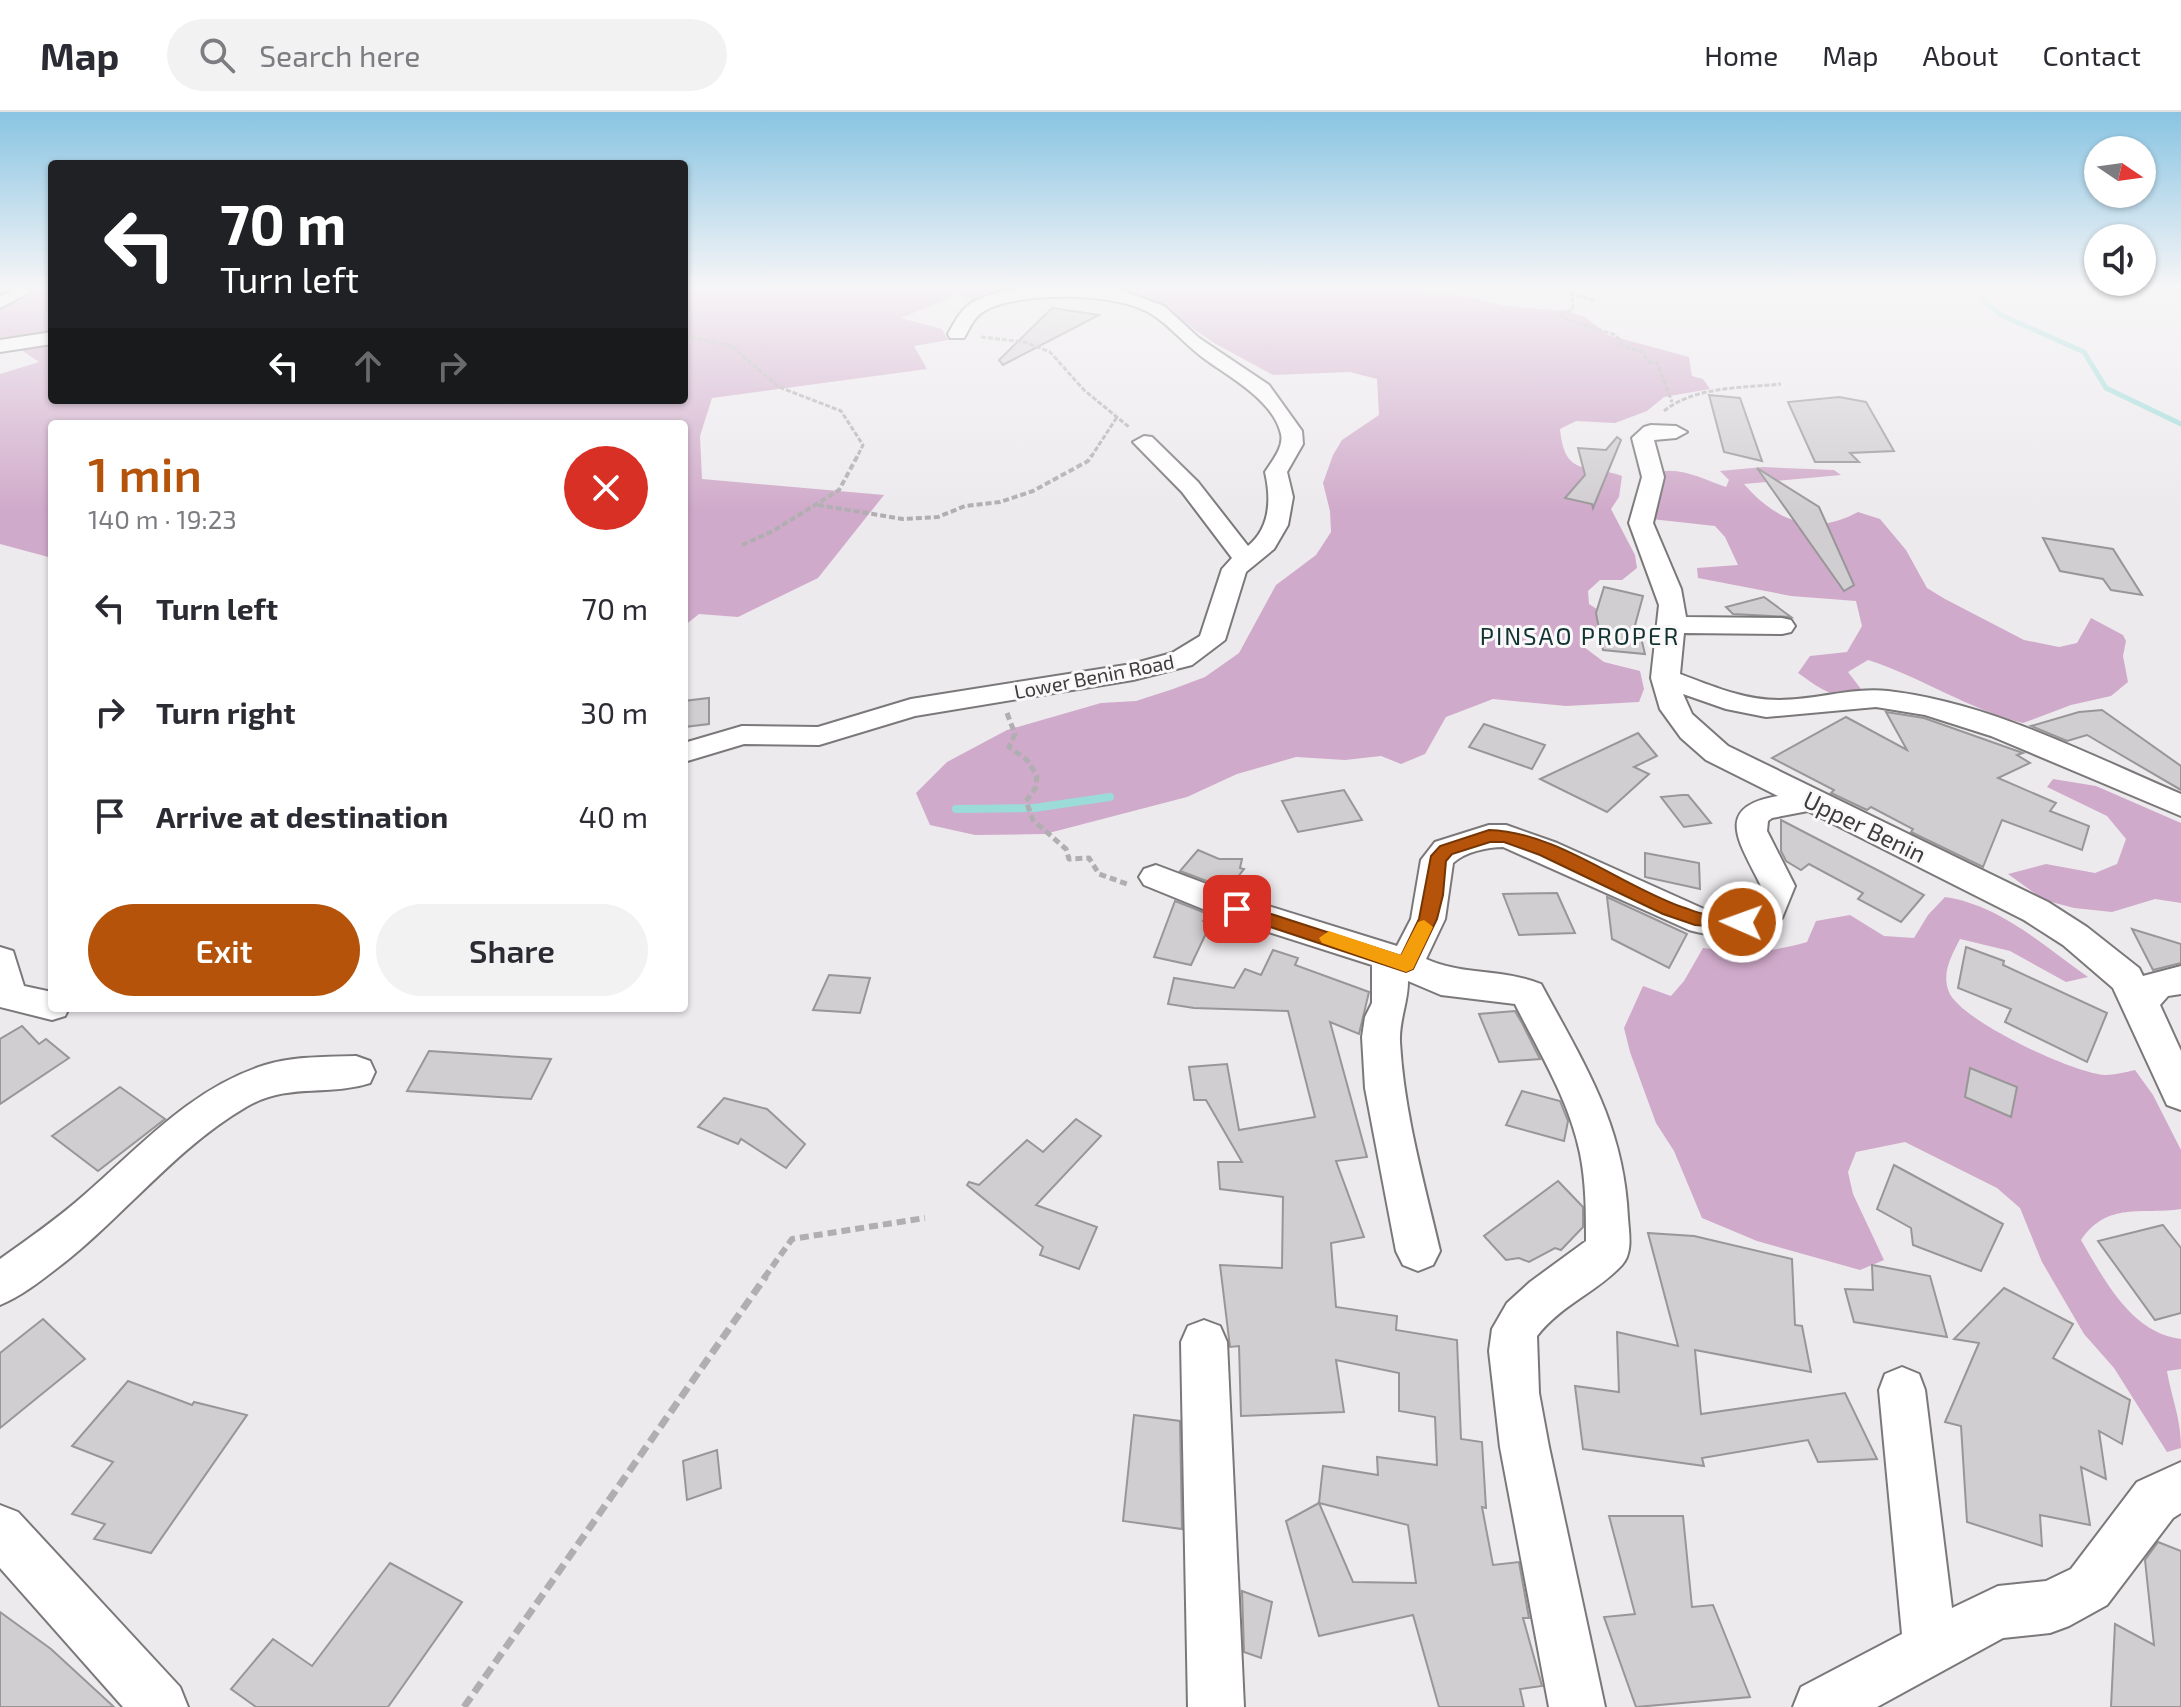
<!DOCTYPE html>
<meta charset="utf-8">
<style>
:root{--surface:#fff;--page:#f2f2f3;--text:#2b2b33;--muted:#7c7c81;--line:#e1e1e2;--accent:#b45309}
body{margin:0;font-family:"Exo 2",sans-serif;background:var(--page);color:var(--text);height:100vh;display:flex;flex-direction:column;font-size:30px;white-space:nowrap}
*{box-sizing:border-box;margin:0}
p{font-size:26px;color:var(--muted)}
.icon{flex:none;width:44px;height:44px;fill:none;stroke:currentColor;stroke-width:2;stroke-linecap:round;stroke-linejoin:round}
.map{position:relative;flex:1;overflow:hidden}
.drawer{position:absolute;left:48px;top:308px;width:640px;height:592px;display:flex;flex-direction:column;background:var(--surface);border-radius:8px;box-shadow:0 2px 6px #0004}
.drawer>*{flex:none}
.guide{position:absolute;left:48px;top:48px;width:640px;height:244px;border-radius:8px;box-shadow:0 2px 6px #0004;background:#202124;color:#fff;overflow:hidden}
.needle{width:52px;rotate:103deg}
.controls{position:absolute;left:2084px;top:24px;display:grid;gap:16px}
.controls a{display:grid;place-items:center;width:72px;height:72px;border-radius:50%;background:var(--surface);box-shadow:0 2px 6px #0004;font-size:40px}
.pin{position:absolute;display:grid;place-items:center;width:68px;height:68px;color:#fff;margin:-34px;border-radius:16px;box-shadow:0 4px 12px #0006}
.me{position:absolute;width:88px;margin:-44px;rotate:272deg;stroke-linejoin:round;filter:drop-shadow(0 0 6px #0008)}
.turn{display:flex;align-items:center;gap:28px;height:168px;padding:0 40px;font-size:36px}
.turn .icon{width:104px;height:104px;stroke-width:2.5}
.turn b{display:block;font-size:56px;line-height:68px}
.lanes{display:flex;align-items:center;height:76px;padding:0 40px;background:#0003;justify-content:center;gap:40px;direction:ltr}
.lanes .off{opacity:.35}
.round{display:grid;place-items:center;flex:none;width:84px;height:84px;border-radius:42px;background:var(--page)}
.summary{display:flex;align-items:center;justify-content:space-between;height:136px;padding:0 40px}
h1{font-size:48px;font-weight:600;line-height:60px;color:var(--accent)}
.primary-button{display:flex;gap:16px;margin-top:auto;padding:16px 40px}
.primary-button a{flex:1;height:92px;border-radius:48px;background:var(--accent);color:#fff;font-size:32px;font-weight:600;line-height:92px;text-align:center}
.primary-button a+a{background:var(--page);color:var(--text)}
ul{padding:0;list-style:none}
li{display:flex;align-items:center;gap:24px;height:104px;padding:0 40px}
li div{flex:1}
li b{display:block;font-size:30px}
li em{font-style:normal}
header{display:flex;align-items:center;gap:48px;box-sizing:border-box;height:112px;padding:0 40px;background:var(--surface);border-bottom:2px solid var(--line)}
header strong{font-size:38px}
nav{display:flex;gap:44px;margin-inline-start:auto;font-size:28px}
.search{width:560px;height:72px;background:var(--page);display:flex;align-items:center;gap:20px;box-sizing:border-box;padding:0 28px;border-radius:44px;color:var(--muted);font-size:30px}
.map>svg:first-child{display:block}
.green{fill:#d0aaca}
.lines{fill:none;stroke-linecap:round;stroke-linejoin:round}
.stream-far1{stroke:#9bdbd8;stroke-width:5}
.stream{stroke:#9bdbd8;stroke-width:8}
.building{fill:#d1ced1;stroke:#999698;stroke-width:2;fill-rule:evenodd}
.minor-casing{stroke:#7b787a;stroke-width:4}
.path-far4{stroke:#b0aeb0;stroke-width:3;stroke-dasharray:5 2;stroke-linecap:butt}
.path-far3{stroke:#b0aeb0;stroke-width:4;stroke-dasharray:6 3;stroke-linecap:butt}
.path-far2{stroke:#b0aeb0;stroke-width:5;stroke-dasharray:7 4;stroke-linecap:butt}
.path-far1{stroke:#b0aeb0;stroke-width:6;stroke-dasharray:9 5;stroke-linecap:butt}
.path{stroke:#b0aeb0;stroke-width:7;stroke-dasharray:12 6;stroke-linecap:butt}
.minor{fill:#fff;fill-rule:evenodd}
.route{fill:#b45309;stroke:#753606;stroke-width:2}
.slow{fill:#f59e0b}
.labels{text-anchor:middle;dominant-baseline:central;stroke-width:6;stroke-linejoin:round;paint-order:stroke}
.far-street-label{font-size:20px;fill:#3d3c3d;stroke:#fbf8fa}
.far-quarter-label{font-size:24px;letter-spacing:2px;fill:#113433;stroke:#fbf8fa}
.street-label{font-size:24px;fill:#3d3c3d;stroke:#fbf8fa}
</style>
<header>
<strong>Map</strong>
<div class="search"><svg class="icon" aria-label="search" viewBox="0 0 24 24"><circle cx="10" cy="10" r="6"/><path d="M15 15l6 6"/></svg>Search here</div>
<nav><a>Home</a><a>Map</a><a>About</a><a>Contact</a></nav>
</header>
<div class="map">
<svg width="2181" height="1595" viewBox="0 0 2181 1595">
<rect width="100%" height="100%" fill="#edeaed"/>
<g class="green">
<path d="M38,175H52V223L0,230V196L24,187Z"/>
<path d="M684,175H1083L979,191L959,182L901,206L942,217L948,228L914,234L927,257L712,286L700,324L702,367L884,383L818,466L738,505L699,502L684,514V312H52V446L0,432V262L39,250L17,235L52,229V288H684Z"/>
<path d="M1101,175H1412L1425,181L1465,184L1506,194L1567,199L1585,205L1608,223L1689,245L1692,264L1703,267L1710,277L1664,285L1647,299L1615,311L1576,309L1560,317C1565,366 1586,351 1622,364L1619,385L1611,397L1635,443L1637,456L1622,468H1600L1588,479L1589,492L1600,499L1608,515L1590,517L1584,535L1604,550L1640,559L1644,577L1639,590L1566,594L1493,587L1446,605L1425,642L1401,652L1381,644L1345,648L1296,645L1237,662L1187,685L1045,722L975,723L930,713L916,681L947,650L1007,618L1101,591L1136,589L1173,577L1205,565L1239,541L1276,473L1316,443L1331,420L1330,399L1323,371L1333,343L1342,328L1379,303L1377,267L1350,260L1273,263L1214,231L1165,197Z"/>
<path d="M1763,355L1834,358L1841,363L1744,372C1775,408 1813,425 1858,400L1880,407L1906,438L1927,476L1945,487L2024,528L2059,535L2077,531L2091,506L2123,523L2126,529L2123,544L2128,570L2111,584L2071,593L2023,611C1968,597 1921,565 1868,548L1848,560L1864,581C1838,591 1819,576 1798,561L1810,544L1847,540L1862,514L1856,489L1791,484L1698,466L1697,456L1738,453L1725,425L1715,414L1651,407L1657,361C1677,353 1706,368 1726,375L1729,368L1720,359Z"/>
<path d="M2053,667L2096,674L2181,711V791L2155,787L2112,800L2074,796L2044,788L2008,762L2046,752L2095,761L2117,752L2126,727L2107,704L2047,675Z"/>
<path d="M1945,785C2000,793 2044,834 2088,865L2066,870L2010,839L1960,827C1952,843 1941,861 1949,880C1961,909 2073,961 2105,963C2114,963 2126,960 2135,958L2153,983L2181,1038V1097C2141,1103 2108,1089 2081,1128C2104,1167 2131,1221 2181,1227V1257L2167,1259C2172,1288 2181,1306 2181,1336L2167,1340L2114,1256L2084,1222L2042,1150L2020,1096L1997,1076L1905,1030L1856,1040L1848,1060L1853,1082L1884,1148L1860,1158L1757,1129L1702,1106L1674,1039L1656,1011L1630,940L1624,916L1643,874L1671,884L1684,869L1703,836C1746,841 1764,842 1807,830L1816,809L1850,803L1884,824L1914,826L1928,803Z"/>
</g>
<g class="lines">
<path class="stream-far1" d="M1978,175L1982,187L2001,203L2084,240L2106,276L2181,312"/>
<path class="stream" d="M956,697L1034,696L1110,685"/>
</g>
<g class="building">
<path d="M1052,196L1099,203L1003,253L999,248Z"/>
<path d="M1709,283L1740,286L1762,349L1724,340Z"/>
<path d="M1839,285L1866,290L1894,339L1850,341L1859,350H1815L1788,290Z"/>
<path d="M1617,325L1621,328L1593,396L1592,392L1565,386L1585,363L1578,336L1606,338Z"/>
<path d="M1757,356L1819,395L1854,473L1844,479Z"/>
<path d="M2043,426L2113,437L2142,483L2111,478L2103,467L2060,459Z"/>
<path d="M1604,475L1643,484L1634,517H1639L1645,542L1603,538L1596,501Z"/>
<path d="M1764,485L1791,505L1733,502L1726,495Z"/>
<path d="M709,586V612L684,615V589Z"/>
<path d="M2102,598L2181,654V678L2087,623L2067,629L2031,614L2079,600Z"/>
<path d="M1886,600L1924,606L2023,641L2017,643L2030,651L1998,666L2056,691L2050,699L2089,714L2082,738L2002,708L1983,755L1911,720L1913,717L1871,695L1867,698L1831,681L1834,678L1772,646L1846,605L1907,638Z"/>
<path d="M1484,612L1545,633L1532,657L1469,635Z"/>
<path d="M1638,621L1657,644L1634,655L1649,662L1607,700L1540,667Z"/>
<path d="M1344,678L1362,708L1298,720L1282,689Z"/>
<path d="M1682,683H1688L1711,711L1684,715L1661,685Z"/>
<path d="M1781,708L1883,761L1924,783L1901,810L1858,787L1863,781L1809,752L1801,758L1786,749L1781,739Z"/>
<path d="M1198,738L1219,747H1242L1240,756L1244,757L1228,777L1180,759Z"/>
<path d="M1645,741L1699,751L1700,777L1645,765Z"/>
<path d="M1557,781L1575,821L1519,823L1503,782Z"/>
<path d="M1607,785L1687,822L1669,856L1612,827Z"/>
<path d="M1175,789L1208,802L1203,809L1211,811L1191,853L1154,845Z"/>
<path d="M2132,817L2181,832V851L2153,858Z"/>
<path d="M1966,835L2004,849L2003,853L2107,901L2087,950L2005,910L2011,897L1958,876Z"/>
<path d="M1273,838L1298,846L1295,853L1369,880L1359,922L1330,910L1367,1045L1336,1049L1364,1125L1331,1131L1336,1195L1397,1204L1396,1218L1457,1228L1461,1327L1482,1330L1486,1396L1482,1395L1493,1453L1519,1450L1529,1506H1523L1542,1574L1520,1577L1524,1595H1439L1413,1503L1319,1524L1286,1409L1319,1391L1323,1354L1378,1363L1377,1345L1437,1353L1435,1305L1399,1299V1261L1336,1248L1344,1300L1241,1304L1239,1234L1230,1235L1220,1153L1282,1156L1283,1085L1220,1077L1218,1050H1242L1206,988H1194L1189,955L1227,952L1239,1018L1315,1005L1288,899L1194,896L1168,892L1174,866L1234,876L1245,857L1261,863ZM1319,1391L1408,1413L1416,1471L1353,1470Z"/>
<path d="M829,863L870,866L860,901L813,898Z"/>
<path d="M1515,899L1522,911L1540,947L1499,950L1479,902Z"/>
<path d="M22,914L39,932L46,927L69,946L0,992V927Z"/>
<path d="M429,939L551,947L531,987L407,979Z"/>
<path d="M1970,956L2017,975L2011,1005L1965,985Z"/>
<path d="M120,975L165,1007L98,1059L52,1024Z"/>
<path d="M1522,979L1560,989L1568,1009L1564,1029L1506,1013Z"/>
<path d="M724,986L767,997L805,1032L786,1056L741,1027L738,1032L698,1015Z"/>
<path d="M1076,1007L1101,1024L1036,1093L1097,1115L1079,1157L1040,1143L1043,1135L967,1073L969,1070L979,1073L1027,1028L1043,1040Z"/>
<path d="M1894,1053L2003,1112L1981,1159L1913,1133L1911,1116L1877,1097Z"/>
<path d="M1558,1069L1583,1095V1115L1561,1138L1555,1136L1529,1150L1519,1146L1506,1148L1484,1124Z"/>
<path d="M2163,1113L2181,1136V1201L2155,1208L2098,1129Z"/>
<path d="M1648,1121L1694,1124L1792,1147L1795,1213L1802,1214L1811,1260L1695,1238L1701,1302L1845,1281L1877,1347L1818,1350L1808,1328L1702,1346L1704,1354L1583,1337L1575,1274L1619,1280L1617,1220L1678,1234Z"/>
<path d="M1872,1153L1930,1164L1947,1225L1854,1210L1845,1177L1873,1178Z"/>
<path d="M2004,1176L2073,1212L2053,1246L2130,1288L2122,1332L2099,1319L2106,1367L2081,1355L2090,1413L2040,1403L2042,1434L1967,1410L1961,1314L1945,1310L1979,1231L1954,1227Z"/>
<path d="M43,1207L85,1247L0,1316V1241Z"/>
<path d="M128,1269L192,1293L194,1290L247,1303L151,1441L94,1427L105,1412L72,1402L113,1350L72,1334Z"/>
<path d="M1134,1303L1180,1309L1182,1417L1123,1409Z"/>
<path d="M717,1338L721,1376L687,1388L683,1349Z"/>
<path d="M1609,1404H1683L1692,1495L1713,1493L1750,1585L1636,1595L1604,1505L1635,1502Z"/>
<path d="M2158,1430L2181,1439V1595H2111L2115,1512L2154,1533L2145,1448Z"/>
<path d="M390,1451L462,1490L388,1595H256L231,1577L273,1527L312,1554Z"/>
<path d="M1242,1479L1272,1490L1261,1546L1244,1540Z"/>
<path d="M0,1500L51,1537L114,1595H0Z"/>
</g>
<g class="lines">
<defs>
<g id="minor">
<path d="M11,175H29V181L0,196V184L11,179Z"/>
<path d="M1112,175L1164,194L1199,226L1269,273L1302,319L1303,332L1287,360L1293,385L1288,413L1274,437L1246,460L1225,528L1192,553L1133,568L915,604L819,633L744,632L684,650V631L742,614L818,615L911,587L1132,552L1172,541L1200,524L1222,457L1232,446L1182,380L1133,330L1144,324L1152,325L1198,370L1248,434C1271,415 1271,386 1265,360C1272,349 1284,335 1281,322C1274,290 1233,267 1209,250C1188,236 1173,216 1153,203C1120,180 1021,179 986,198C974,204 970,216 964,226H950L948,222C954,211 960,199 970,192C1006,169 1073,175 1112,175Z"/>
<path d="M52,220V232L0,240V228Z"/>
<path d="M1651,313L1676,314L1687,320L1676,326L1654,328L1664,365L1653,411L1681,477L1686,505L1782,506L1791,508L1795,514L1791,520L1782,522L1684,521L1680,562C1712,574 1744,588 1779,588C1816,588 1852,575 1888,579C1991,591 2087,642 2181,682V704L1991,624L1925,603L1876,595L1766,605L1726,597L1683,582L1692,602L1728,634L2048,790L2087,815L2139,856L2143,864L2181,854V882L2168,884L2160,893L2181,939V998L2167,993L2113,876L2063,833L2024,808L1808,699L1772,706L1768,709L1767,719L1795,774L1782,806C1751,820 1723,828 1689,818L1503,735C1487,735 1465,740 1453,751L1445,807L1426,847C1464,864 1500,856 1541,872C1584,952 1624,1012 1628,1106C1629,1121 1633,1141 1622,1153C1597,1180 1561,1193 1537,1224L1539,1281L1549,1335L1605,1595H1549L1500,1335L1489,1239L1492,1217L1507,1191L1530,1170L1586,1129C1586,1100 1586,1070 1580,1041C1569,988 1539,940 1515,892L1441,883L1408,869C1408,891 1399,908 1400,930C1404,1001 1424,1070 1440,1139L1433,1153L1418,1159L1403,1153L1396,1139L1365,976L1362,925L1365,905L1372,891V853L1225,806L1144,773L1139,765L1144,757L1156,753L1249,788L1397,834L1411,807L1421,748L1435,730L1489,713H1506L1557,731L1704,797H1738L1756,789L1761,774C1741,732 1711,695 1778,684L1706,648L1681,626L1660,597L1651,566L1659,493L1629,411L1642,365L1632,326L1644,315Z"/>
<path d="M0,835L13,839L24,874L52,880V896H69L65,904L52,908L0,895Z"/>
<path d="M356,944L370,949L375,960L370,971C327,985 289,970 246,995C174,1037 122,1107 56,1157C38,1171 21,1184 0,1193V1147C28,1127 57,1107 83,1084C140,1035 191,976 265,953C294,944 326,945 356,944Z"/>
<path d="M1204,1208L1220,1214L1227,1230L1244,1595H1188L1181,1230L1188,1214Z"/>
<path d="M1902,1255L1919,1262L1925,1278L1952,1496L1998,1474L2046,1469L2071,1457L2137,1370L2181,1350V1401L2173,1406L2107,1493L2069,1514L2050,1521L2003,1526L1877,1595H1793L1801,1575L1902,1522L1879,1278L1885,1262Z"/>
<path d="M0,1393L18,1400L180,1575L188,1595H123L0,1456Z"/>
</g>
</defs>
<use href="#minor" class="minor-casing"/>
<g class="path-far4">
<path d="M1549,175L1595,189"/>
<path d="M1560,201L1562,206L1616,223L1624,234L1642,240L1649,250L1657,251L1672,290"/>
<path d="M1560,201L1573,198L1572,178L1590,175"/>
<path d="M684,224L730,233L779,275L841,299L863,333L857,345"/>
<path d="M981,225L1025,230L1050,240L1084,278L1129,315"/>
<path d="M1664,299C1695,274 1743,276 1781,272"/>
<path d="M1091,345L1117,305"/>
</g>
<g class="path-far3">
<path d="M818,393L903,407L938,405L965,394L1000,390L1033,379L1088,349L1092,343"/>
<path d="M742,433L773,419L839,378L858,343"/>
</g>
<path class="path-far2" d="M1007,601L1015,622L1009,635L1027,648L1037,664L1035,677L1026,689L1033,708L1066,737L1069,747L1089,746L1099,762L1127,772"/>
<path class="path-far1" d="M764,1166L792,1127L925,1106"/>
<path class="path" d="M464,1595L766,1164"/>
<use href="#minor" class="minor"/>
</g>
<linearGradient id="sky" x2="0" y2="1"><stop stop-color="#89c4e2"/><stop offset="0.44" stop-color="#f7f6f7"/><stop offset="1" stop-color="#f7f6f7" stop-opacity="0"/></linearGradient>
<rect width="2181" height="399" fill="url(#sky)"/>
<path class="route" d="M1489,718C1557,720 1618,772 1682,795C1689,797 1697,801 1705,802C1719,804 1742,798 1751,810L1742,817L1695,813L1663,802L1540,743L1504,730H1490L1452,742L1446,749L1443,783L1437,807L1413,857L1406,860L1231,802L1228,797L1237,791L1401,844L1419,807L1431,744L1440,734Z"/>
<path class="slow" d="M1424,808L1433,815L1413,857L1406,860L1322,831L1319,826L1329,819L1401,843L1418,810Z"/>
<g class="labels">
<g class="far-street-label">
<text transform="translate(1094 564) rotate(-11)">Lower Benin Road</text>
</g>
<g class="far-quarter-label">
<text x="1580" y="523">PINSAO PROPER</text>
</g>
<g class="street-label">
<text transform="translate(1865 714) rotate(26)">Upper Benin</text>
</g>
</g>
</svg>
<div class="controls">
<a><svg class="needle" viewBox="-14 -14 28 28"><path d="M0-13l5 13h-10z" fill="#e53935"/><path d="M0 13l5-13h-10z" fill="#7c7c81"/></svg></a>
<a><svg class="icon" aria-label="sound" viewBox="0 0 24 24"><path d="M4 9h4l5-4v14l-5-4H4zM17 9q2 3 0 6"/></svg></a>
</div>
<div class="pin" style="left:1237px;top:797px;background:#d93025"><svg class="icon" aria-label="arrive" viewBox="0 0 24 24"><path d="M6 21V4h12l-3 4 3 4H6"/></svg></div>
<svg class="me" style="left:1742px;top:810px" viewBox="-20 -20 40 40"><circle r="17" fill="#b45309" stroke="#fff" stroke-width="3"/><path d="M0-11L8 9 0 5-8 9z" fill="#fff"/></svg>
<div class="guide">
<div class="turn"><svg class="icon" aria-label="left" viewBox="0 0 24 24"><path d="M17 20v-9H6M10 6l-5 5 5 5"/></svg><div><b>70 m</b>Turn left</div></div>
<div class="lanes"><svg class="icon" aria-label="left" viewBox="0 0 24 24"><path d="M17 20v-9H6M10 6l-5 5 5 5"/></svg><svg class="icon off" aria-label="ahead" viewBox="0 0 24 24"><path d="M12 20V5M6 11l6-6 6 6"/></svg><svg class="icon off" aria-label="right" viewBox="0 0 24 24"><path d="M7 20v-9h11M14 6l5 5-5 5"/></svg></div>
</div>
<section class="drawer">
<div class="summary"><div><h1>1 min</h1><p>140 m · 19:23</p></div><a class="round" style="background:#d93025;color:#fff"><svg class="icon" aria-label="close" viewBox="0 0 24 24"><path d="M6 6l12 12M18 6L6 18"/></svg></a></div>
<ul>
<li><svg class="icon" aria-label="left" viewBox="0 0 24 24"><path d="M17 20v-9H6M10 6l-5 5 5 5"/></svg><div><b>Turn left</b></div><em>70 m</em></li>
<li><svg class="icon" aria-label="right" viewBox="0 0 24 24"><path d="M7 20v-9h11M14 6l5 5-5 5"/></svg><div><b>Turn right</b></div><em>30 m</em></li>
<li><svg class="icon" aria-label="arrive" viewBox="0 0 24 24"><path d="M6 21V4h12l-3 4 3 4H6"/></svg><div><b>Arrive at destination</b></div><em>40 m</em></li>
</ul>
<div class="primary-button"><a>Exit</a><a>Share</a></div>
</section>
</div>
